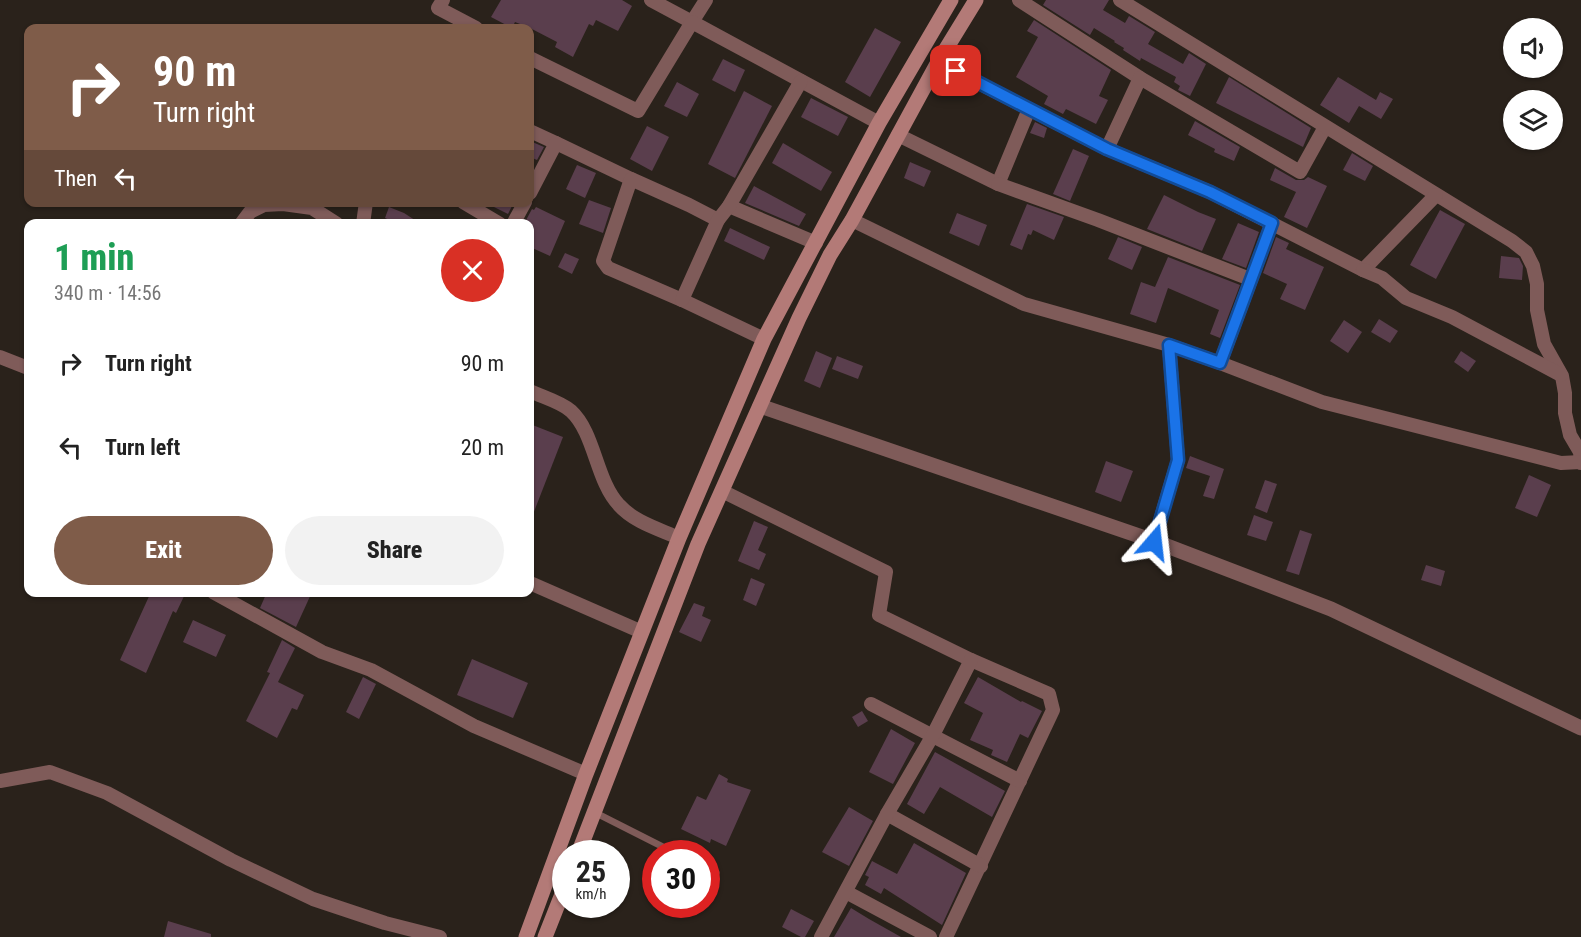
<!DOCTYPE html>
<meta charset="utf-8">
<style>
:root{--surface:#fff;--page:#f2f2f2;--text:#222;--muted:#767676;--accent:#7f5c49}
body{margin:0;font-family:"Roboto Condensed",sans-serif;background:var(--page);color:var(--text);height:100vh;display:flex;flex-direction:column;font-size:22px;white-space:nowrap}
*{box-sizing:border-box;margin:0}
p{font-size:20px;color:var(--muted)}
.icon{flex:none;width:33px;height:33px;fill:none;stroke:currentColor;stroke-width:2;stroke-linecap:round;stroke-linejoin:round}
.map{position:relative;flex:1;overflow:hidden}
.drawer{position:absolute;left:24px;top:219px;width:510px;height:378px;display:flex;flex-direction:column;background:var(--surface);border-radius:12px;box-shadow:0 2px 4px #0004}
.drawer>*{flex:none}
.banner{position:absolute;left:24px;top:24px;width:510px;height:183px;border-radius:12px;box-shadow:0 2px 4px #0004;background:#7f5c49;color:#fff;overflow:hidden}
.controls{position:absolute;left:1503px;top:18px;display:grid;gap:12px}
.controls a{display:grid;place-items:center;width:60px;height:60px;border-radius:50%;background:var(--surface);box-shadow:0 2px 4px #0004;font-size:30px}
.speed{position:absolute;left:552px;top:840px;display:flex;gap:12px;font-size:30px;font-weight:700;text-align:center}
.speed>*{display:grid;place-content:center;width:78px;height:78px;border-radius:50%;background:var(--surface);box-shadow:0 2px 4px #0004;line-height:1}
.speed small{font-size:15px;font-weight:400}
.speed .limit{border:9px solid #d22;background:#fff;color:#111}
.pin{position:absolute;display:grid;place-items:center;width:51px;height:51px;color:#fff;margin:-26px;border-radius:12px;box-shadow:0 3px 9px #0006}
.me{position:absolute;width:66px;margin:-33px;rotate:17deg;stroke-linejoin:round;filter:drop-shadow(0 0 4px #0008)}
.turn{display:flex;align-items:center;gap:21px;height:126px;padding:0 30px;font-size:27px}
.turn .icon{width:78px;height:78px;stroke-width:2.5}
.turn b{display:block;font-size:42px;line-height:51px}
.then{display:flex;align-items:center;height:57px;padding:0 30px;background:#0003;gap:12px;font-size:22px}
.round{display:grid;place-items:center;flex:none;width:63px;height:63px;border-radius:32px;background:var(--page)}
.head{display:flex;align-items:center;justify-content:space-between;height:102px;padding:0 30px}
h1{font-size:36px;font-weight:800;line-height:45px;color:#1e9e55}
.button{display:flex;gap:12px;margin-top:auto;padding:12px 30px}
.button a{flex:1;height:69px;border-radius:36px;background:var(--accent);color:#fff;font-size:24px;font-weight:800;line-height:69px;text-align:center}
.button a+a{background:var(--page);color:var(--text)}
ul{padding:0;list-style:none}
li{display:flex;align-items:center;gap:18px;height:84px;padding:0 30px}
li div{flex:1}
li b{display:block;font-size:22px}
li em{font-style:normal}
.map>svg:first-child{display:block}
.building{fill:#5a3e4d}
.lines{fill:none;stroke-linecap:round;stroke-linejoin:round}
.service{stroke:#7f5b59;stroke-width:7}
.minor{stroke:#7f5b59;stroke-width:14}
.tertiary{stroke:#7f5b59;stroke-width:15}
.secondary{stroke:#b37a77;stroke-width:15}
.route-casing{stroke:#114b97;stroke-width:15}
.route{stroke:#1a73e8;stroke-width:10}
</style>
<div class="map">
<svg width="1581" height="937" viewBox="0 0 1581 937">
<rect width="100%" height="100%" fill="#2a221b"/>
<g class="building">
<path d="M501,0H622L632,6L618,31L596,20L593,26L589,24L573,57L555,47L557,42L530,28L515,22L512,28L491,17Z"/>
<path d="M1046,0H1109L1103,10L1125,23L1129,16L1155,32L1148,44L1183,64L1189,53L1206,64L1190,96L1178,90L1180,86L1174,82L1176,77L1141,58L1140,61L1123,50L1124,48L1114,42L1115,41L1094,28L1090,35L1043,5Z"/>
<path d="M1034,20L1111,70L1099,96L1108,100L1096,124L1066,109L1063,114L1044,104L1048,96L1016,77L1038,37L1027,31Z"/>
<path d="M875,28L901,42L870,97L845,82Z"/>
<path d="M723,59L745,70L735,92L712,80Z"/>
<path d="M1229,77L1311,128L1303,147L1216,103Z"/>
<path d="M1338,77L1376,100L1380,92L1393,99L1381,119L1359,106L1349,123L1320,105Z"/>
<path d="M677,82L699,94L687,117L664,106Z"/>
<path d="M744,91L772,106L735,178L708,164Z"/>
<path d="M811,98L848,117L838,136L801,117Z"/>
<path d="M1195,121L1240,147L1234,161L1214,152L1215,149L1188,135Z"/>
<path d="M1035,122L1047,128L1044,138L1030,133Z"/>
<path d="M647,126L669,137L652,171L630,159Z"/>
<path d="M530,141L544,147L537,160L530,157Z"/>
<path d="M783,143L832,172L821,191L772,163Z"/>
<path d="M1073,149L1089,156L1070,201L1053,194Z"/>
<path d="M1352,153L1373,166L1365,181L1343,170Z"/>
<path d="M910,162L931,171L924,187L904,178Z"/>
<path d="M577,165L596,173L585,198L566,189Z"/>
<path d="M1275,168L1296,180H1304L1308,177L1327,186L1307,228L1284,217L1296,192L1270,180Z"/>
<path d="M754,186L806,214L799,226L745,203Z"/>
<path d="M1164,195L1198,212L1216,219L1202,251L1147,229Z"/>
<path d="M589,200L611,208L603,233L579,224Z"/>
<path d="M484,202H514L508,214Z"/>
<path d="M1027,204L1064,217L1054,240L1033,230L1031,235L1028,234L1022,250L1010,245Z"/>
<path d="M389,207L404,213L421,224H398L385,218Z"/>
<path d="M536,207L565,221L550,256L530,247V224L525,222L532,209L534,210Z"/>
<path d="M1440,210L1465,224L1436,279L1410,265Z"/>
<path d="M957,213L987,225L979,246L949,233Z"/>
<path d="M1238,223L1259,232L1246,268L1222,259Z"/>
<path d="M730,228L770,247L764,260L724,241Z"/>
<path d="M1118,237L1142,247L1132,270L1108,259Z"/>
<path d="M1276,237L1289,243L1286,249L1324,267L1305,310L1280,299L1287,284L1263,273Z"/>
<path d="M565,253L579,259L572,274L558,267Z"/>
<path d="M1501,256L1519,258L1523,266L1522,280L1499,278Z"/>
<path d="M1168,257L1240,285L1220,338L1210,334L1219,310L1168,288L1156,323L1130,314L1141,282L1155,287Z"/>
<path d="M1379,319L1398,331L1390,343L1371,332Z"/>
<path d="M1344,320L1362,332L1348,353L1330,341Z"/>
<path d="M816,351L832,358L820,388L804,381Z"/>
<path d="M1461,351L1476,361L1468,372L1454,362Z"/>
<path d="M837,356L863,366L858,379L832,369Z"/>
<path d="M530,424L563,437L530,522Z"/>
<path d="M1190,456L1224,469L1214,499L1203,496L1210,476L1186,468Z"/>
<path d="M1106,461L1133,471L1121,502L1095,492Z"/>
<path d="M1529,475L1551,485L1537,517L1515,508Z"/>
<path d="M1265,480L1277,484L1267,513L1255,508Z"/>
<path d="M1254,515L1273,522L1266,541L1247,535Z"/>
<path d="M754,521L768,527L758,550L766,554L759,570L738,561Z"/>
<path d="M1300,530L1312,534L1299,575L1286,571Z"/>
<path d="M1426,565L1445,571L1441,586L1421,580Z"/>
<path d="M751,578L765,584L756,606L743,600Z"/>
<path d="M151,592H186L176,613L173,611L146,673L120,660Z"/>
<path d="M267,592H312L296,627L260,608Z"/>
<path d="M694,603L705,607L702,616L711,620L701,642L679,632Z"/>
<path d="M193,620L226,635L216,657L183,642Z"/>
<path d="M282,640L295,648L278,682L304,695L297,710L292,708L277,738L246,721L270,673L267,672Z"/>
<path d="M472,659L528,683L513,718L457,695Z"/>
<path d="M363,677L376,684L359,719L346,712Z"/>
<path d="M978,677L1021,702L1022,701L1042,711L1028,738L1020,734L1007,762L991,755L993,750L970,740L983,713L964,703Z"/>
<path d="M862,711L868,721L858,727L852,717Z"/>
<path d="M891,729L915,743L893,784L869,772Z"/>
<path d="M935,752L1005,791L992,817L940,787L924,814L907,804Z"/>
<path d="M719,774L728,779L727,782L751,790L726,846L711,839L710,843L681,829L697,796L706,800Z"/>
<path d="M849,807L873,821L849,866L822,852Z"/>
<path d="M914,843L966,873L942,925L884,888L881,894L865,885L869,877L865,875L872,861L897,874Z"/>
<path d="M851,908L869,919L901,937H834Z"/>
<path d="M791,909L814,921L805,937H801L782,927Z"/>
<path d="M168,921L211,934V937H164Z"/>
</g>
<g class="lines">
<g class="service">
<path d="M594,812L677,854"/>
<path d="M706,868L716,873"/>
</g>
<g class="minor">
<path d="M443,0L438,8L476,28"/>
<path d="M651,0L692,22L706,0"/>
<path d="M1019,0L1140,78L1300,172L1325,127"/>
<path d="M1120,0L1512,241L1526,252L1533,266L1537,284V310L1544,344L1562,376L1565,393V413L1570,435L1580,452L1581,463"/>
<path d="M530,58L638,111L692,22L879,123"/>
<path d="M938,62L1107,149L1210,192L1363,270L1436,195"/>
<path d="M530,131L556,143"/>
<path d="M898,135L998,184L1029,109"/>
<path d="M1107,149L1140,78"/>
<path d="M998,184L1098,220L1250,279"/>
<path d="M530,193L556,143L631,179"/>
<path d="M463,202L500,224"/>
<path d="M729,206L816,243"/>
<path d="M718,220L689,205L631,179L603,261L608,268L682,300L764,339"/>
<path d="M852,220L1024,304L1169,345L1220,363L1272,223"/>
<path d="M241,224L250,212L264,205L283,204L312,208L337,224"/>
<path d="M363,224L366,202"/>
<path d="M513,224L525,202"/>
<path d="M1363,270L1382,278L1406,298L1452,317L1561,375"/>
<path d="M682,300L718,220L729,206L801,81"/>
<path d="M0,357L28,368"/>
<path d="M1220,363L1322,402L1561,463L1581,462"/>
<path d="M530,391C542,397 561,402 571,411C595,433 596,481 619,505C634,522 659,529 679,538"/>
<path d="M722,491L886,572L879,615L971,660L1049,694L1053,710L946,937"/>
<path d="M1154,541L1178,460L1169,345"/>
<path d="M530,583L642,632"/>
<path d="M213,592L322,652L371,670L474,726L586,774"/>
<path d="M871,704L1020,781"/>
<path d="M0,781L50,772L107,793L231,860L313,899L385,923L440,937"/>
<path d="M887,814L981,866"/>
<path d="M846,892L930,937"/>
<path d="M821,937L887,814L933,735L971,660"/>
</g>
<path class="tertiary" d="M760,406L1154,541L1331,609L1581,728"/>
<g class="secondary">
<path d="M578,854L698,544L799,318L830,255L852,220L938,62L976,0"/>
<path d="M526,937L586,774L679,538L764,339L879,123L951,0"/>
<path d="M545,937L566,884"/>
</g>
</g>
<g class="lines">
<defs>
<path id="route" d="M956,71L1107,149L1210,192L1272,223L1220,363L1169,345L1178,460L1154,542"/>
</defs>
<use href="#route" class="route-casing"/>
<use href="#route" class="route"/>
</g>
</svg>
<div class="controls">
<a><svg class="icon" aria-label="sound" viewBox="0 0 24 24"><path d="M4 9h4l5-4v14l-5-4H4zM17 9q2 3 0 6"/></svg></a>
<a><svg class="icon" aria-label="layers" viewBox="0 0 24 24"><path d="M12 4l9 5-9 5-9-5zM3 14l9 5 9-5"/></svg></a>
</div>
<div class="speed"><div>25<small>km/h</small></div><div class="limit">30</div></div>
<div class="pin" style="left:956px;top:71px;background:#d93025"><svg class="icon" aria-label="arrive" viewBox="0 0 24 24"><path d="M6 21V4h12l-3 4 3 4H6"/></svg></div>
<svg class="me" style="left:1154px;top:542px" viewBox="-20 -20 40 40"><path d="M0-17L14 15 0 8-14 15z" fill="#1a73e8" stroke="#fff" stroke-width="4"/></svg>
<div class="banner">
<div class="turn"><svg class="icon" aria-label="right" viewBox="0 0 24 24"><path d="M7 20v-9h11M14 6l5 5-5 5"/></svg><div><b>90 m</b>Turn right</div></div>
<div class="then">Then<svg class="icon" aria-label="left" viewBox="0 0 24 24"><path d="M17 20v-9H6M10 6l-5 5 5 5"/></svg></div>
</div>
<section class="drawer">
<div class="head"><div><h1>1 min</h1><p>340 m · 14:56</p></div><a class="round" style="background:#d93025;color:#fff"><svg class="icon" aria-label="close" viewBox="0 0 24 24"><path d="M6 6l12 12M18 6L6 18"/></svg></a></div>
<ul>
<li><svg class="icon" aria-label="right" viewBox="0 0 24 24"><path d="M7 20v-9h11M14 6l5 5-5 5"/></svg><div><b>Turn right</b></div><em>90 m</em></li>
<li><svg class="icon" aria-label="left" viewBox="0 0 24 24"><path d="M17 20v-9H6M10 6l-5 5 5 5"/></svg><div><b>Turn left</b></div><em>20 m</em></li>
</ul>
<div class="button"><a>Exit</a><a>Share</a></div>
</section>
</div>
